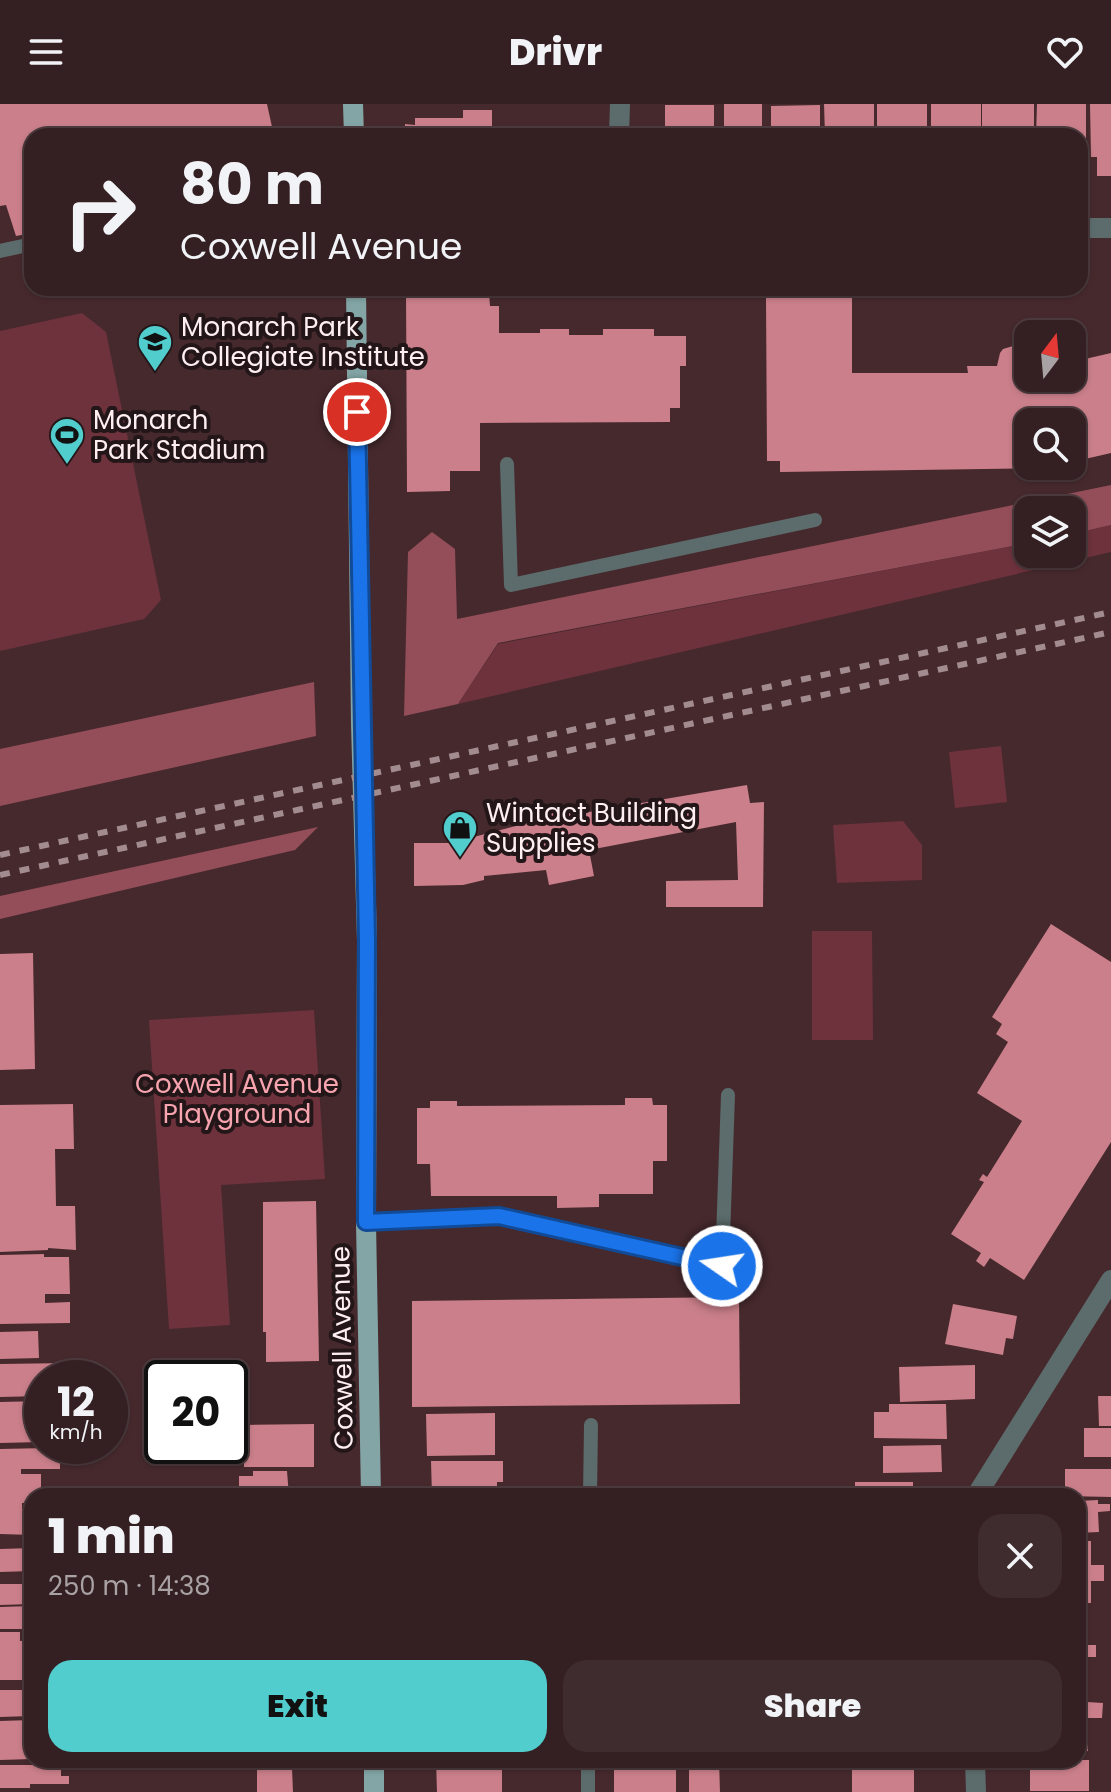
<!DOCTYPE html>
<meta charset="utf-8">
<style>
:root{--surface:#341f22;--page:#3f2c2f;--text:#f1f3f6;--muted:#a9a2a5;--line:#4e3d40;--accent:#52cdce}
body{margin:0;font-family:Poppins,sans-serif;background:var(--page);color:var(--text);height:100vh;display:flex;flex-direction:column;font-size:30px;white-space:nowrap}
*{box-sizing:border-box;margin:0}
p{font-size:26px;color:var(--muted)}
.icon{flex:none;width:44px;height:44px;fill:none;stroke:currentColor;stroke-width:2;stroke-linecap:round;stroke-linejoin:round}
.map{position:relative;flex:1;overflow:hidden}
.details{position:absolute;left:24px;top:1384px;width:1062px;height:280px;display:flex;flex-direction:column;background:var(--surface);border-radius:24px;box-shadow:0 2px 6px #0004,0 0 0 2px var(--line)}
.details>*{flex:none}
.top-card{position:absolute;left:24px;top:24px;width:1064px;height:168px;border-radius:24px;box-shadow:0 2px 6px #0004,0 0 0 2px var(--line);background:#341f22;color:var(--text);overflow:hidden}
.needle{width:52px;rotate:16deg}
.fabs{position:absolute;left:1014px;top:216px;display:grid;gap:16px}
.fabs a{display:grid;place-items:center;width:72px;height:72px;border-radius:16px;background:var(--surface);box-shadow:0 2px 6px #0004,0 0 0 2px var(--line);font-size:40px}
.speed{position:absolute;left:24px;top:1256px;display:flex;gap:16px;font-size:40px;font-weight:700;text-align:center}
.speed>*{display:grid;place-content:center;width:104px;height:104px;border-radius:50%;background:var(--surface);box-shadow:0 2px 6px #0004,0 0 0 2px var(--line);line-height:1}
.speed small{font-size:20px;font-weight:400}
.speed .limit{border:4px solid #111;border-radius:12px;background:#fff;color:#111}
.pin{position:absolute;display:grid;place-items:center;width:68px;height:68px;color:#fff;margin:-34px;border:4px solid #fff;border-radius:50%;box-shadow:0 2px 8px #0007}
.me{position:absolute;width:88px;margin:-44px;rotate:283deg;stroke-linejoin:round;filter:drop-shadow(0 0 6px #0008)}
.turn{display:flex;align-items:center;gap:28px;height:168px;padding:0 24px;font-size:36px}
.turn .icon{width:104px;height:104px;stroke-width:2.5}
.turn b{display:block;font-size:56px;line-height:68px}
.round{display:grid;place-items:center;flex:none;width:84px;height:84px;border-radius:24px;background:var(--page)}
.headline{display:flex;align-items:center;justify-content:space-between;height:136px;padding:0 24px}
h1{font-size:48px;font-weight:800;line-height:60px}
.primary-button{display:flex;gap:16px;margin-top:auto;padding:16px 24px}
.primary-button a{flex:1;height:92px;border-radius:24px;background:var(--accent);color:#111;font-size:32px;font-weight:800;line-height:92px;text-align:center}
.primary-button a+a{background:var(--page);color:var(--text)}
header{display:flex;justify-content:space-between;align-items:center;height:104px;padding:0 24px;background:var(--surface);font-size:36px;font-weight:800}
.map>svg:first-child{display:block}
.green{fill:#6e323d}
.forest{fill:#944e59}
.building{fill:#ca7f8a}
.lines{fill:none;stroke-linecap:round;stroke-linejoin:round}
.lane{stroke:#5c6c6c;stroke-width:14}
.street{stroke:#5c6c6c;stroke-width:20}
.primary{stroke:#83a5a5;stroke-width:20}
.rail{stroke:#a38c8f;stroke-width:6;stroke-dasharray:10 10;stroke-linecap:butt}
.route-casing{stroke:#114b97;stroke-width:20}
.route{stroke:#1a73e8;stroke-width:14}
.labels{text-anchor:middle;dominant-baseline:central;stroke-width:8;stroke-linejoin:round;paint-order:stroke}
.poi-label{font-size:26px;fill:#ffeff0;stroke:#231618;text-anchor:start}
.park-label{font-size:26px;fill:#f7a4af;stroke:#231618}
.street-label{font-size:26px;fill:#ffeff0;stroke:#231618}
</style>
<header><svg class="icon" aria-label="menu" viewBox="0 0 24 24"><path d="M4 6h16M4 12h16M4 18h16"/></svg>Drivr<svg class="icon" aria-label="heart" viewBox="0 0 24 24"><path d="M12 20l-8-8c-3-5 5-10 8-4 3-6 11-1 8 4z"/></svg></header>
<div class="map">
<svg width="1111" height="1688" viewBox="0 0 1111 1688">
<rect width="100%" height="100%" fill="#46292d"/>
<g class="green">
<path d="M82,209L106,228L161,496L144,515L0,547V227Z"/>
<path d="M1111,421V448L458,600L498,540L1028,439V450H1072V430Z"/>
<path d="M1001,642L1007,698L955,704L949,648Z"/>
<path d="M903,717L922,741V776L837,779L833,721Z"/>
<path d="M812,827H872L873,936H812Z"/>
<path d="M314,906L325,1075L221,1081L230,1221L169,1225L149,916Z"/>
</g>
<g class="forest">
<path d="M1111,381V421L1072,430V406H1028V439L498,539L458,600L404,612L408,448L432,428L455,445L457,515Z"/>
<path d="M314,578L316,632L0,702V645Z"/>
<path d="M318,723L295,746L0,815V792Z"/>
</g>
<g class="building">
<path d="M0,0H267L274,32H32V129L16,132L6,101L0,102Z"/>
<path d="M724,0H762V25H766V32H717V25H724Z"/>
<path d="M824,0H874V32H825Z"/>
<rect x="877" y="0" width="50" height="32"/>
<rect x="931" y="0" width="50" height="32"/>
<rect x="982" y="0" width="52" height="32"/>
<path d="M1037,0H1086V53L1080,52V32H1036Z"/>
<path d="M1090,0H1111V72H1097V53H1091Z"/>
<rect x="665" y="1" width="49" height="31"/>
<path d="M820,1V32H771V2Z"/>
<path d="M463,6H492V32H405V20L415,21V14H463Z"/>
<path d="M406,184H500V189H489L490,202H499V229H540V225H569V231H603V225H654V232H686V262H680V304H670V318L480,319V367H450V387L407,388Z"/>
<path d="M852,192V269H968L967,262H997L1000,249L1003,245L1013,242L1021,248L1025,264H1028V274H1072V258L1111,249V349L1072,358V318H1028V362H1046V364L780,368V357H767L766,193Z"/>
<path d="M747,681L750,699L764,698L763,803H666V777L738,776L736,718L589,746L594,772L549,781L546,766L484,772V776L463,781L414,782V739H451L535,717L534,709L581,701L583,709Z"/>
<path d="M1051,820L1111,858V1038L1024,1176L990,1154L984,1163L976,1157L981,1149L951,1130L984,1078L979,1076L983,1070L987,1073L1022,1017L977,989L1008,938L996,930L1002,920L992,913Z"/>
<path d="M33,849L35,965L0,966V850Z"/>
<path d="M625,994H652L653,1001H667V1057H653V1090H599V1103L557,1104V1092H431L430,1060H417V1004H430V997H457V1002L625,1001Z"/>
<path d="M73,1000L74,1045H55L56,1102H75L76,1146L48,1144V1146L0,1148V1001Z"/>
<path d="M316,1097L319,1257L266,1258V1228H263V1098Z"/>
<path d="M44,1150V1153H69L70,1190H45V1199L70,1198V1219L0,1220V1151Z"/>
<path d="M739,1193L740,1300L412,1303V1197Z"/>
<path d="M953,1200L1017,1212L1013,1235L1006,1234L1003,1251L945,1240Z"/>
<path d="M38,1227L39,1254L0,1255V1228Z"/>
<path d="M69,1259V1274H42V1292L0,1293V1260Z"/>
<path d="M975,1261V1295L900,1298L899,1263Z"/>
<path d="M1098,1292H1111V1322H1099Z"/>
<path d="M42,1297V1338L0,1339V1298Z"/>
<path d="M889,1300H946L947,1335L874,1334V1308H889Z"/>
<path d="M495,1309V1351L427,1352L426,1310Z"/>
<path d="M314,1320V1363H244V1321Z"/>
<rect x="1084" y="1324" width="27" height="29"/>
<path d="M941,1341L942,1368L883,1369V1342Z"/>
<path d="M48,1344V1348L60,1347V1365H21V1370H41V1392H32V1399H22V1405H32V1431L0,1430V1345Z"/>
<path d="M431,1357H503V1378H497V1392H432Z"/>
<path d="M1065,1365H1111V1393L1065,1392Z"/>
<path d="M253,1367H287L289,1392H239V1372H253Z"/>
<rect x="855" y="1378" width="58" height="14"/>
<path d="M1098,1396V1400H1110V1407L1098,1408L1099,1428L1078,1429V1397Z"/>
<path d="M1078,1437H1091V1461H1104V1477H1091V1499H1078Z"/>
<path d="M32,1444V1467L0,1468V1445Z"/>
<path d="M0,1480H24V1482H32V1500L0,1501Z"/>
<path d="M32,1502V1525H0V1503Z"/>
<path d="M1078,1510H1085V1541H1096V1553H1086V1573H1078Z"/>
<path d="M0,1528H20V1537L32,1536V1576H0Z"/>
<path d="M1078,1584L1088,1585L1087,1598L1103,1599L1102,1614H1078Z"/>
<path d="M0,1586H32V1612L0,1613Z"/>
<path d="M31,1616L32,1655L0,1656V1617Z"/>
<path d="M1078,1616H1088V1647L1078,1648Z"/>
<path d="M436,1656H502V1688H437Z"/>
<rect x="614" y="1656" width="62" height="32"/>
<path d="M689,1656H719L720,1688H689Z"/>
<path d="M841,1656H870V1658L842,1660Z"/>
<rect x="1030" y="1656" width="59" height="31"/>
<path d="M0,1661H61V1672H69V1680H30V1684H0Z"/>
<rect x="852" y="1661" width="62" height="27"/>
<path d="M257,1664H292L293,1688H257Z"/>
</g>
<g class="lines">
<g class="lane">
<path d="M0,147L32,140"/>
<path d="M507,360L511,481L815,416"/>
<path d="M366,1118L499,1112L722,1162L728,991"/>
<path d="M590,1392L591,1321"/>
<path d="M588,1656V1688"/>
</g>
<g class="street">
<path d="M619,32L620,0"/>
<path d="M1080,124H1111"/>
<path d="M976,1392L1111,1176"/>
<path d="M975,1656L976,1688"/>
</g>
<g class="primary">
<path d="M353,0L354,32"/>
<path d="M356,184L361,619L367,836L366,1118L371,1392"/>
<path d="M374,1656V1688"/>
</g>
<g class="rail">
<path d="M0,751L1111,508"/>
<path d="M0,771L1111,528"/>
</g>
</g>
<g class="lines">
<defs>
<path id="route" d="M357,308L367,836L366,1118L499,1112L722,1162"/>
</defs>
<use href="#route" class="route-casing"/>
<use href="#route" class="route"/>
</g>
<defs>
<symbol id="school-pin" viewBox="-11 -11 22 30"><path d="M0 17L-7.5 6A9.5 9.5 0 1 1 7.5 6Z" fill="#52cdce" stroke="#231618"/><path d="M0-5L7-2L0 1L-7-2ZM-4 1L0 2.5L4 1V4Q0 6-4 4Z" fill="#111"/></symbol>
<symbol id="stadium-pin" viewBox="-11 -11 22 30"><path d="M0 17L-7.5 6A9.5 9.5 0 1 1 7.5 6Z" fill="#52cdce" stroke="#231618"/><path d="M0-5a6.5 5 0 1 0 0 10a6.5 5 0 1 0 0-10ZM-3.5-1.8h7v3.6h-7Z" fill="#111"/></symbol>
<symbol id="shop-pin" viewBox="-11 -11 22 30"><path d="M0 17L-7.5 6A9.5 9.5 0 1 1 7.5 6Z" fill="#52cdce" stroke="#231618"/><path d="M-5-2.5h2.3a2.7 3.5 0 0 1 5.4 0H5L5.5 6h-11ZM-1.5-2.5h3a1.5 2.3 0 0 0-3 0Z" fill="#111"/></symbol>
</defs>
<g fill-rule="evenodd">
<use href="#school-pin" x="135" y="218" width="40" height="54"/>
<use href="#stadium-pin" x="47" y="311" width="40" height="54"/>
<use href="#shop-pin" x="440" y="704" width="40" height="54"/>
</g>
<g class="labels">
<g class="poi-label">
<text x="181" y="223">Monarch Park<tspan x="181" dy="30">Collegiate Institute</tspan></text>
<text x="93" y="316">Monarch<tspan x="93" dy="30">Park Stadium</tspan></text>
<text x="486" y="709">Wintact Building<tspan x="486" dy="30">Supplies</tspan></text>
</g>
<g class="park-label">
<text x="237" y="980">Coxwell Avenue<tspan x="237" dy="30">Playground</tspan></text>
</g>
<g class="street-label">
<text transform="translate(342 1244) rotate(-91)">Coxwell Avenue</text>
</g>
</g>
</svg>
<div class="fabs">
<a><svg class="needle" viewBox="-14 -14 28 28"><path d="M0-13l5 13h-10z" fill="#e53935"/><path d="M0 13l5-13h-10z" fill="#a9a2a5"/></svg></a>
<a><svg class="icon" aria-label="search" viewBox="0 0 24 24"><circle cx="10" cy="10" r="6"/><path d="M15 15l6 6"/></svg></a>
<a><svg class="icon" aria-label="layers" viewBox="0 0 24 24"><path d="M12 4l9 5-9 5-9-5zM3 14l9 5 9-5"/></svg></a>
</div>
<div class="speed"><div>12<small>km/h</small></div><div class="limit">20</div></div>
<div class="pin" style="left:357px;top:308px;background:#d93025"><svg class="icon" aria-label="arrive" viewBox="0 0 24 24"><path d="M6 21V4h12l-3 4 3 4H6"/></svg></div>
<svg class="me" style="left:722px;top:1162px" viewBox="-20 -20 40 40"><circle r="17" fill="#1a73e8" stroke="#fff" stroke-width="3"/><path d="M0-11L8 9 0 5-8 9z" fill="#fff"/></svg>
<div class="top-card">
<div class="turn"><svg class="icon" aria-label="right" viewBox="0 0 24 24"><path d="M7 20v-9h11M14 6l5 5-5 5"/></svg><div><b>80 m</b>Coxwell Avenue</div></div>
</div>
<section class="details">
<div class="headline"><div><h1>1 min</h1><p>250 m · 14:38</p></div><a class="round"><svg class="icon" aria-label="close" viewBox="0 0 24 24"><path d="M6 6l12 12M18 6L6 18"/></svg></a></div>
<div class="primary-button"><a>Exit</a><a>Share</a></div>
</section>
</div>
